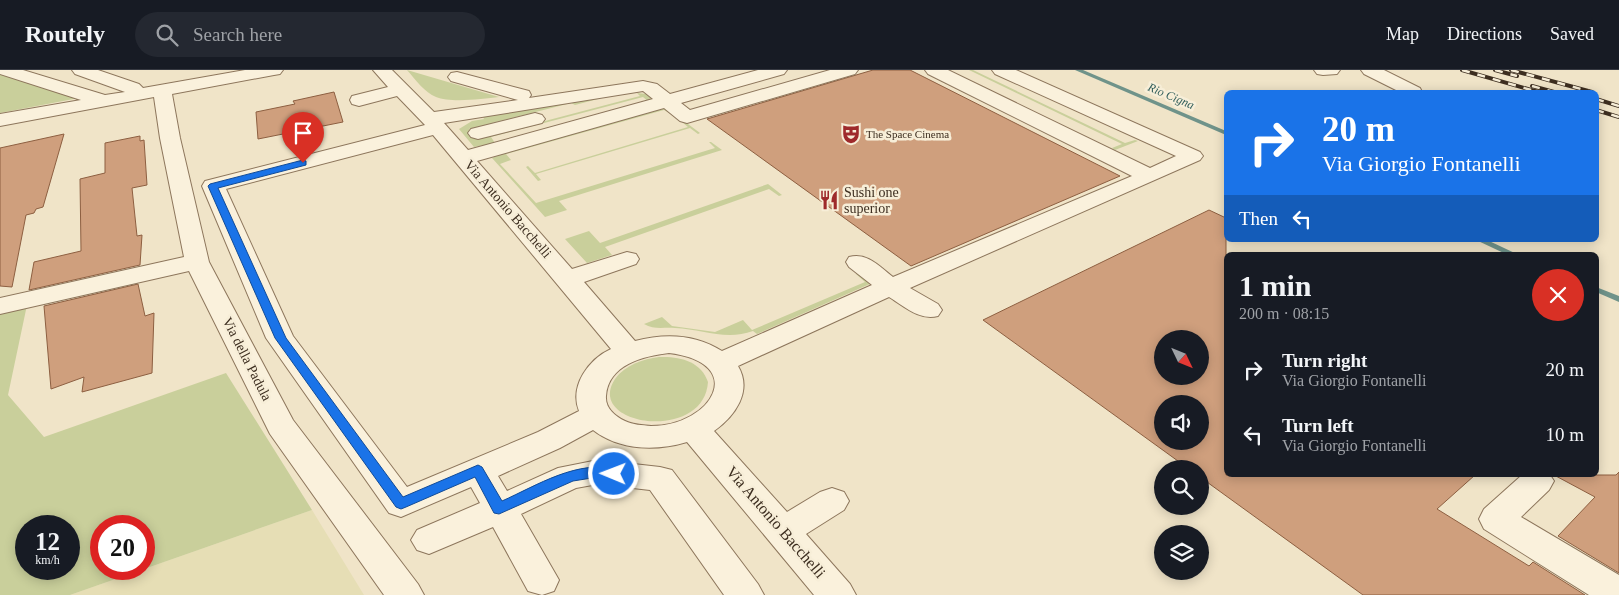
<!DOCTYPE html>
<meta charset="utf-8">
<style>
:root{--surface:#171b24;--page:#242831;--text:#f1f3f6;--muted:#9ea1a6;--line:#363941}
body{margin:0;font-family:"Times New Roman",serif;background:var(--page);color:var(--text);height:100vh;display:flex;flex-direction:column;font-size:19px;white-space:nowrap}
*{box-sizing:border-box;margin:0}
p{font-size:16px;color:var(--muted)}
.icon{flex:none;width:28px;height:28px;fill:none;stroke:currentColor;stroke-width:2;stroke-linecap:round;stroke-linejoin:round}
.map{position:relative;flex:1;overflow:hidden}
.details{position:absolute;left:1224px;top:182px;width:375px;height:225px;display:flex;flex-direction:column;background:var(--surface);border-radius:8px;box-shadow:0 2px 12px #0003}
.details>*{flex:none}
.guide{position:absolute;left:1224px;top:20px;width:375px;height:152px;border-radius:8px;box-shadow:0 2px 12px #0003;background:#1a73e8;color:#fff;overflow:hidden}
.needle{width:32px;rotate:133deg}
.fabs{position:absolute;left:1154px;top:260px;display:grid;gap:10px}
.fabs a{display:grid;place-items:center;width:55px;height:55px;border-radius:50%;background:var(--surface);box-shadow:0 2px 12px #0003;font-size:25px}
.speed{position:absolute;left:15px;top:445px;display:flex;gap:10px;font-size:25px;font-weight:700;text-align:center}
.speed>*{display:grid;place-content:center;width:65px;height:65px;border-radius:50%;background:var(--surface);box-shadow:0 2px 12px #0003;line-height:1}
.speed small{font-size:12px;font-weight:400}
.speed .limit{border:8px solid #d22;background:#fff;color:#111}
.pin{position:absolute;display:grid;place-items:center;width:42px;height:42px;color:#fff;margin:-51px -21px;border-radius:50% 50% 50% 0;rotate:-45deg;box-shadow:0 0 5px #0007}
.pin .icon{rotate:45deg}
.me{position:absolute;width:55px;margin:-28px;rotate:271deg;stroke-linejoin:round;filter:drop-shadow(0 0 4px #0008)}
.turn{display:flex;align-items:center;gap:18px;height:105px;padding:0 15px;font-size:22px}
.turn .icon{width:65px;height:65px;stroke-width:2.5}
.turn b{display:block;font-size:35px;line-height:42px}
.then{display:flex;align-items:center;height:48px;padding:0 15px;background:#0003;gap:10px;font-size:19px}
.round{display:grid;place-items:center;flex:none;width:52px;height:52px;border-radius:26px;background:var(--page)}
.head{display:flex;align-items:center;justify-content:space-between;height:85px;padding:0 15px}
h1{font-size:30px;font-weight:700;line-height:38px}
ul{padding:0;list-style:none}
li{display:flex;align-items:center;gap:15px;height:65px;padding:0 15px}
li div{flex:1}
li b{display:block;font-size:19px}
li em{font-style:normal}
header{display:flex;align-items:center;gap:30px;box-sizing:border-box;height:70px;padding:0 25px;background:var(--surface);border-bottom:1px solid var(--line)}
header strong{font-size:24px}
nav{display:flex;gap:28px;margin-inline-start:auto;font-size:18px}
.search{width:350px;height:45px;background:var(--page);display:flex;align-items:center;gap:12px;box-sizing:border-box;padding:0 18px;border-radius:28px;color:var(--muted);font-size:19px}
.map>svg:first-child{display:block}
.farmland{fill:#e6deb5}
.green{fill:#c9cf9b;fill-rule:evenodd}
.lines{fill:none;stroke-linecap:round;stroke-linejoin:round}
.stream{fill:#6f938a;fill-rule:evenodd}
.building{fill:#cf9f7d;stroke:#8d5f41;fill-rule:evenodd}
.minor-casing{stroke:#8d765c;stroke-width:2}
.minor{fill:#faf1dc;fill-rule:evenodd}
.rail-casing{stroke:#3d2e20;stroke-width:4}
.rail{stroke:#f7eed8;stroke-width:2.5;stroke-dasharray:8;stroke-linecap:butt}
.route{fill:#1a73e8;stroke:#114b97}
.labels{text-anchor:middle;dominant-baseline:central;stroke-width:5;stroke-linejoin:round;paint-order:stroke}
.far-poi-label{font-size:11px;fill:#3d2e20;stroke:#f7eed8;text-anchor:start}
.far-water-label{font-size:12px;font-style:italic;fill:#2f5d5a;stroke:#f7eed8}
.poi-label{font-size:14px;fill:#3d2e20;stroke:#f7eed8;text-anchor:start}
.street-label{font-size:14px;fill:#3d2e20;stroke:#f7eed8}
.near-street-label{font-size:16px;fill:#3d2e20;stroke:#f7eed8}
</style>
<header>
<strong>Routely</strong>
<div class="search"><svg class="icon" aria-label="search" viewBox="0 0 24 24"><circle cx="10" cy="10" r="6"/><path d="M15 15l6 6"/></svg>Search here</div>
<nav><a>Map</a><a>Directions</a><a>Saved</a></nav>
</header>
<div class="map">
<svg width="1619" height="525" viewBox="0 0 1619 525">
<rect width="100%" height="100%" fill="#f0e4c8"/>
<path class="farmland" d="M312,440L364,525H70Z"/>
<g class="green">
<path d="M0,0L79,28L0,43Z"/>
<path d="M407,0L499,27C483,29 450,33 436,27C425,23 415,9 407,0Z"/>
<path d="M969,0H973L1125,73L1135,70L1138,71L1115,80L1112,78L1122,74Z"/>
<path d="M637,23L647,24L655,30L649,32L643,27L491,67L495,73L474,77L459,59L472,51L484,49L483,47L594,27L598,29L575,35L571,33L469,59L477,69L640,26Z"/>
<path d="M666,38L674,44H671L664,40L506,84L511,90L500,94L536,133L715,78L709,72H711L722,80L559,131L567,140L545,147L492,88L505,82Z"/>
<path d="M684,51L700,63L698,64L690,58L536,104L541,110L538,111L526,97L528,96L535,103L688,57L682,52Z"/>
<path d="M768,114L782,125L779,126L769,119L605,177L612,185L587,193L565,169L589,161L600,173Z"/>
<path d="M860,203L872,213L757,264L753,261C726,271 702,259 675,258C663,257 654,260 644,254L662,247L672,256L715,262L743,250L752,260L865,212L856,204Z"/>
<path d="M27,235L8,325L44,367L226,303L312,440L70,525H0V241ZM26,456H69V499H26ZM101,456H144V499H101Z"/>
<path d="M659,287C679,286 701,291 708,312C704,373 584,356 615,309C625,295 643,289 659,287Z"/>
</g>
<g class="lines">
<g class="stream">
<path d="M1075,0H1083L1226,61V65Z"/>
<path d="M1476,170H1487L1519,185H1508Z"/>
<path d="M1596,217L1619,226V232L1596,222Z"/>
</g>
</g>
<g class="building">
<path d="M873,0H910L1120,106L911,196L707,49Z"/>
<path d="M334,22L343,52L258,69L256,42L295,34L293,31Z"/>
<path d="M64,64L43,137L36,139L34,143L26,145L12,217L0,216V78Z"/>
<path d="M140,66V71L144,70L147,115L132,118L137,166L142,165L140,195L29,220L34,192L81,181L80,109L105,103V73Z"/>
<path d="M1209,140L1226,148V405H1475L1437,439L1529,496L1533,492L1585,525H1363L1200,407V399H1189L983,250ZM1162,269H1200V306H1162ZM1162,334H1200V371H1162Z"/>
<path d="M138,214L145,246L154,243L152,303L82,322L84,307L51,319L44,236Z"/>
<path d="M1619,402V503L1558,466L1595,427L1554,405H1616Z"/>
</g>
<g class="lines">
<defs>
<g id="minor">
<path d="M0,0H23L105,25L125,22L75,4L72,0H98L139,14L143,18L245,0H283L280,4L274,5L172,24L180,68L209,192L293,350L418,514L424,525H384L270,364L189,201L0,244V228L184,187L160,68L154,27L0,56V44L81,30L0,4Z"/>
<path d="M373,0H392L434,42L518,30L451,11L448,7L451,3L457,2L529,21L531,25L529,28L643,11L657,14L670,24L758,0H787L784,4L681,33L690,40L830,0H858L855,4L687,53L680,51L664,38L477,91L572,199L627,182L636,184L639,189L636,194L584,212L635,271C665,263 695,264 722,281L872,215L849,197L846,192L849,187C867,182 879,196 893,207L1132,106L928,4L925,0H948L1150,98L1176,86L995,4L992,0H1016L1200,82L1203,86L1200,90L910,218L938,234L942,240L938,246C920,251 905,237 889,227L738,296C753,321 735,346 714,361L787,442L820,422L832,418L844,422L849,431L844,440L806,464L850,514L856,525H814L687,372C657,381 620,381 593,360L560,378L498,406L507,421L558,398L598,390L660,397L672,400L758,514L764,525H724L650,420L598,414L576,418L521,444L559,510L554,521L542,525L528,521L493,457L429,484L417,480L411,470L417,460L480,433L471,417L401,447L389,443L266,268L202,116L205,111L425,55L397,26L359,36L352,34L350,30L352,26L388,17ZM643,21L653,29L468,80L444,53ZM433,65L611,279C589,289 569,316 579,341L538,362L407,417L293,266L226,119ZM669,283C749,293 712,356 651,356C642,355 633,355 625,351C615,346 605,338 606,326C608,295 643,286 669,283Z"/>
<path d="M1314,0H1340L1337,4L1323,5L1317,4Z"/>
<path d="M1361,0H1384L1420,18L1422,22H1400L1364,4Z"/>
<path d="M535,43L542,45L545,49L542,53L478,69L471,67L468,63L471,59Z"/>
<path d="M1522,405H1550L1554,411L1549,420L1521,447L1619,505V525H1589L1484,459L1479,449L1484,439Z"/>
</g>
</defs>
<use href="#minor" class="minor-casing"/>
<use href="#minor" class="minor"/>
<defs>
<g id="rail">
<path d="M1462,0L1538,22"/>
<path d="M1495,0L1517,6"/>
<path d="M1511,0L1592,22"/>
<path d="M1532,16L1554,22"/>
<path d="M1596,29L1619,36"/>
<path d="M1596,40L1619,47"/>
</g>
</defs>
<use href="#rail" class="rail-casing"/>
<use href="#rail" class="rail"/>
</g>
<path class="route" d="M303,90L306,91V95L218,118L286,268L403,427L478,395L482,397L502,431C536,416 579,388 618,400L620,404L618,408L614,409L598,407L573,411L499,444L494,443L475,407L406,437L401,439L396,437L275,268L208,116L210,114Z"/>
<defs>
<symbol id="theatre-bare" viewBox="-9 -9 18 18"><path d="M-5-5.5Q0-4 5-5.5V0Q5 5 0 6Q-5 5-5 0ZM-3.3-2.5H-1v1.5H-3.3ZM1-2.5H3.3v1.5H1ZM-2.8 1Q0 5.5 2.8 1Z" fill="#9e2a2b" stroke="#f7eed8" stroke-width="2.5" paint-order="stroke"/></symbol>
<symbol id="restaurant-bare" viewBox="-9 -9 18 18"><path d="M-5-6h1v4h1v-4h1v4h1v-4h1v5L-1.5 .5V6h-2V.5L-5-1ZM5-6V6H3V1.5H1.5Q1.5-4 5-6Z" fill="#9e2a2b" stroke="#f7eed8" stroke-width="2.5" paint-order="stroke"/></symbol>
</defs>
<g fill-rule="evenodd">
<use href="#theatre-bare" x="837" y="50" width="28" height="28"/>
<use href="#restaurant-bare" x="815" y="116" width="28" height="28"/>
</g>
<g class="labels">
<g class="far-poi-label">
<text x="866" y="64">The Space Cinema</text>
</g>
<g class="far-water-label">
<text transform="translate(1171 26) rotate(23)">Rio Cigna</text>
</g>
<g class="poi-label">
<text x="844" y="122">Sushi one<tspan x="844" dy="16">superior</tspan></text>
</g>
<g class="street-label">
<text transform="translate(508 139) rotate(49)">Via Antonio Bacchelli</text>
<text transform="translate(247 289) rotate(63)">Via della Padula</text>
</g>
<g class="near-street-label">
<text transform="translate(776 452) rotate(49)">Via Antonio Bacchelli</text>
</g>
</g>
</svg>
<div class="fabs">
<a><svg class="needle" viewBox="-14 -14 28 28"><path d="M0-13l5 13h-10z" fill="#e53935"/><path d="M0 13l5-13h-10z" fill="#9ea1a6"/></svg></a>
<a><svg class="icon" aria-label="sound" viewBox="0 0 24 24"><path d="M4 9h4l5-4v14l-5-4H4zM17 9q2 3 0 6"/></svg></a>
<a><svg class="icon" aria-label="search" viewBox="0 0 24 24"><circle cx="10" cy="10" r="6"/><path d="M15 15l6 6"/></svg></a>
<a><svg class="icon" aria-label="layers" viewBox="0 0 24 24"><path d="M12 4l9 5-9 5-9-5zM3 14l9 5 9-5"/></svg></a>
</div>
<div class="speed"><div>12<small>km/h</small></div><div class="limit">20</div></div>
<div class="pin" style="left:303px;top:93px;background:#d93025"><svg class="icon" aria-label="arrive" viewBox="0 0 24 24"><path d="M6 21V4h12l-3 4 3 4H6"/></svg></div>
<svg class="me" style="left:614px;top:404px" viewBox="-20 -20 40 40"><circle r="17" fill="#1a73e8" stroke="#fff" stroke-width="3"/><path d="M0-11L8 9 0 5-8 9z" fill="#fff"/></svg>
<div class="guide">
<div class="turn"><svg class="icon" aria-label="right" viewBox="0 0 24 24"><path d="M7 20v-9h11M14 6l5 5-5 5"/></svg><div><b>20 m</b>Via Giorgio Fontanelli</div></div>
<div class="then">Then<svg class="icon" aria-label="left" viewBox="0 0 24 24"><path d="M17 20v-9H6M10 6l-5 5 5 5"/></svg></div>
</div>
<section class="details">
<div class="head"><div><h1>1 min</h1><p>200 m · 08:15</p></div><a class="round" style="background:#d93025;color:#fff"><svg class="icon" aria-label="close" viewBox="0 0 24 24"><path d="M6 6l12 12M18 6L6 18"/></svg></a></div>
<ul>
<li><svg class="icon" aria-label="right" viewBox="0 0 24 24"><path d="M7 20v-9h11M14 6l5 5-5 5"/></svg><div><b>Turn right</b><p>Via Giorgio Fontanelli</p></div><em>20 m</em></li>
<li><svg class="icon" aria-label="left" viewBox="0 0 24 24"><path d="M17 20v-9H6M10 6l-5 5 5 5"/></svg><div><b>Turn left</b><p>Via Giorgio Fontanelli</p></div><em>10 m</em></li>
</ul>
</section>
</div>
